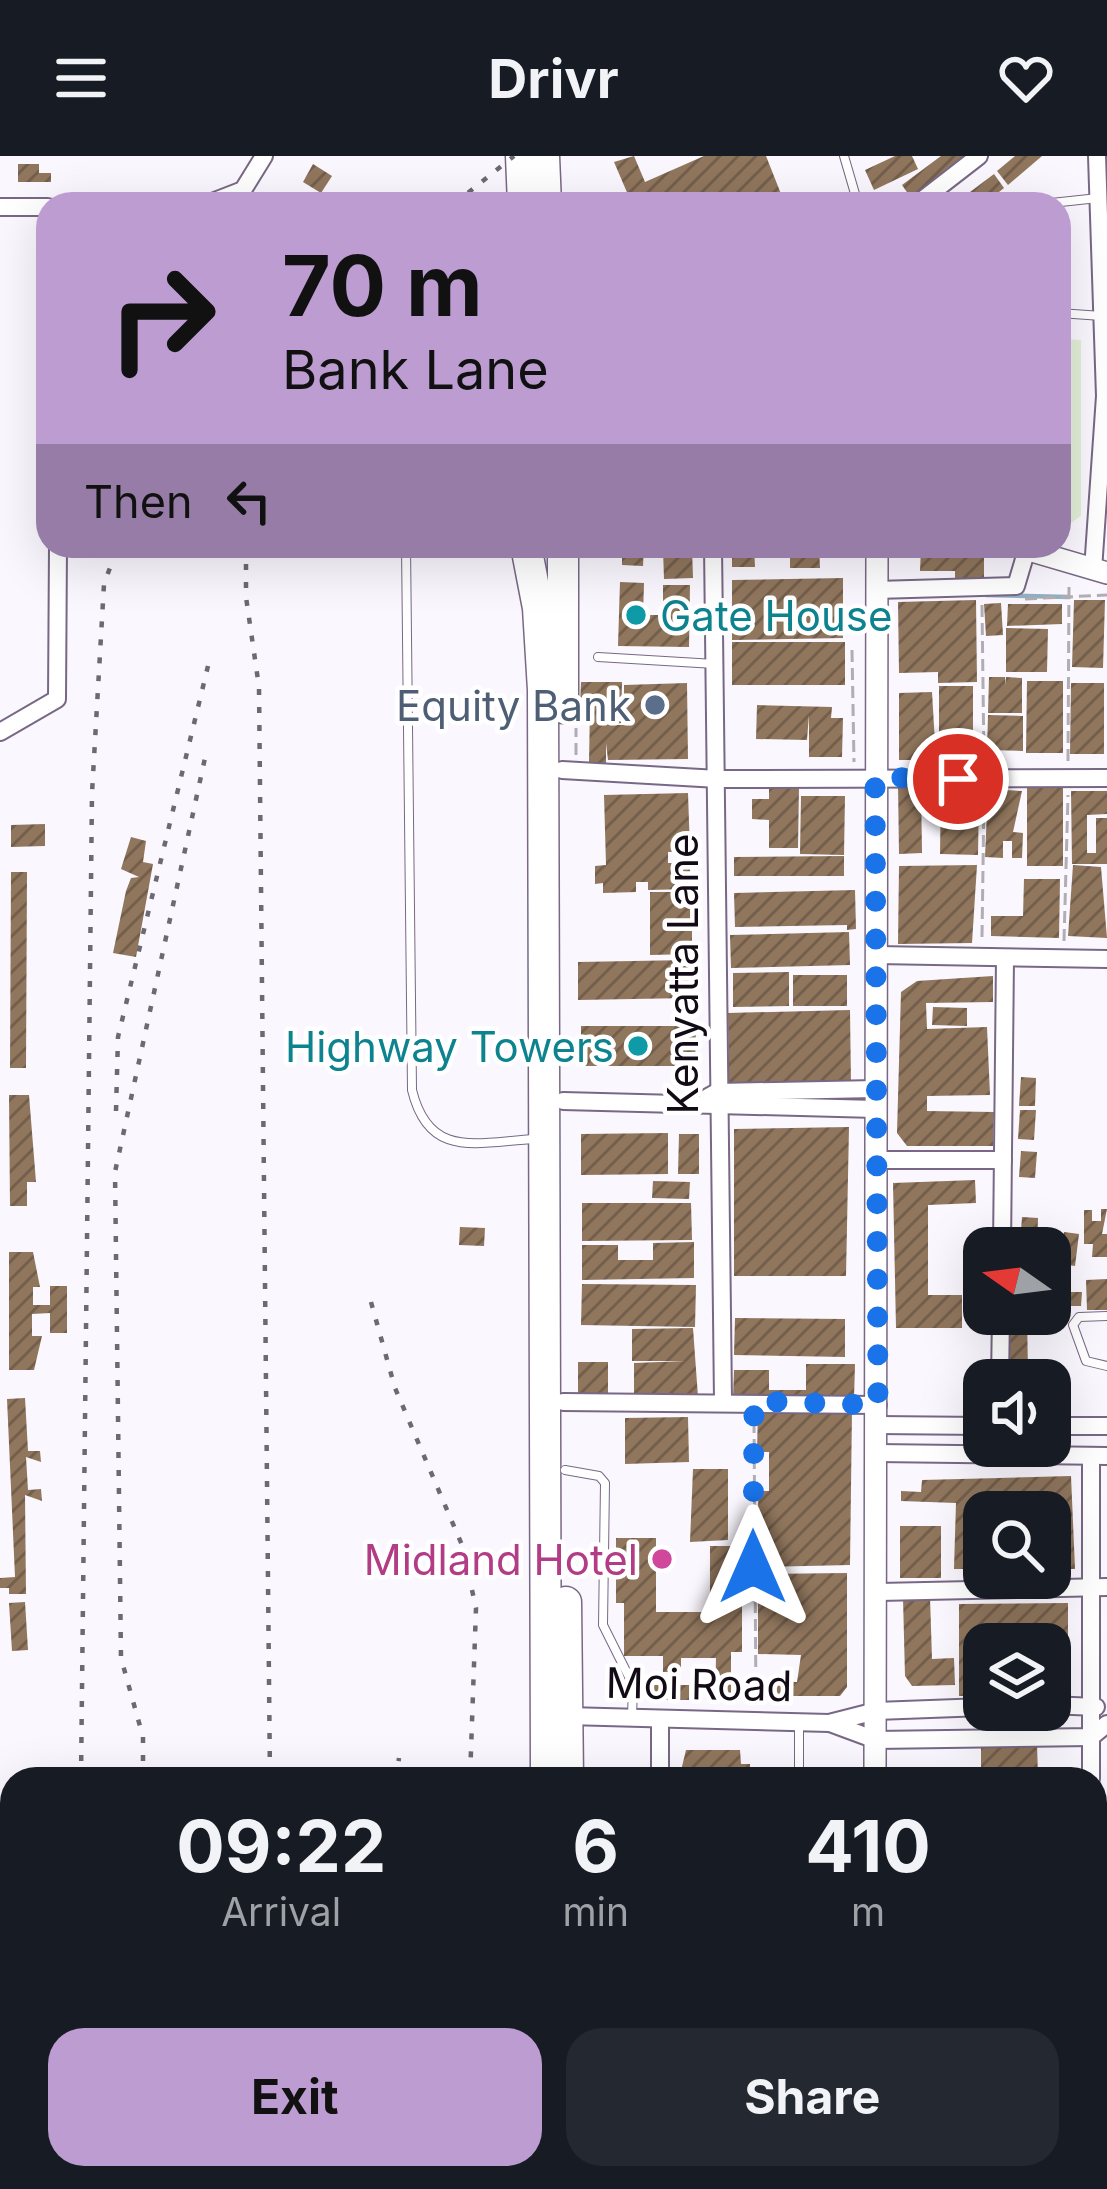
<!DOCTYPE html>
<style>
:root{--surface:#171b24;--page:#242831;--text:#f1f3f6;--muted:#9ea1a6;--accent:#bc9cd1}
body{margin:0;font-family:Inter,sans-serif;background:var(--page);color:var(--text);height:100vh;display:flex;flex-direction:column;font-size:45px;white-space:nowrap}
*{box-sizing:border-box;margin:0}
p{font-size:39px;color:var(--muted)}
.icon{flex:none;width:66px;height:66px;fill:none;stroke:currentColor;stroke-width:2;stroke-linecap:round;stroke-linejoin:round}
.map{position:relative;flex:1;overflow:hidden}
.panel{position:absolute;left:0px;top:1611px;width:1107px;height:423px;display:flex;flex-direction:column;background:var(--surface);border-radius:36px 36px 0 0;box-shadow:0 12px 48px #0002}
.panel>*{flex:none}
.guide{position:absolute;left:36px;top:36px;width:1035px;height:366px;border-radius:36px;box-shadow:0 12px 48px #0002;background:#bc9cd1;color:#111;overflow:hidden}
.needle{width:78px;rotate:284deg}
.tools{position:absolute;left:963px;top:1071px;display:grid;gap:24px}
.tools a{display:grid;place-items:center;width:108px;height:108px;border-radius:24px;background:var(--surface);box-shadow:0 12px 48px #0002;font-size:60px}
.pin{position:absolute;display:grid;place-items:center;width:102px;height:102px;color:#fff;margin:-51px;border:6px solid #fff;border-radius:50%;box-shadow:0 3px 12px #0007}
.me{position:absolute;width:132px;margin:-66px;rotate:0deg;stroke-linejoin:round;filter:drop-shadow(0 0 9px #0008)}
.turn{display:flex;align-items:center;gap:42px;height:252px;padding:0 48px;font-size:54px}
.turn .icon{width:156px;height:156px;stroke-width:2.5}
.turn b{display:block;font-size:84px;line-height:102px}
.then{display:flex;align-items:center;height:114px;padding:0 48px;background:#0003;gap:24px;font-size:45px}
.eta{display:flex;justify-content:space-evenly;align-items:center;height:204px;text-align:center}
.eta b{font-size:72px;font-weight:700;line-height:84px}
.primary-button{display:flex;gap:24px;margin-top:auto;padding:24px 48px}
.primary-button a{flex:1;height:138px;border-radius:36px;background:var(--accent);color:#111;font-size:48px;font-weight:700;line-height:138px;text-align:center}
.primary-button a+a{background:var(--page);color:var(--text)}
header{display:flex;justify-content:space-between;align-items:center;height:156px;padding:0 48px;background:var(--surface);font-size:54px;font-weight:700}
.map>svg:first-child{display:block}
.park{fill:#e3efd7}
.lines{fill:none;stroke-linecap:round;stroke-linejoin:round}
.stream{stroke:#92b1c2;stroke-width:4.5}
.building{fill:url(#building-hatch)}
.lane-casing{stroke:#786885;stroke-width:10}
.street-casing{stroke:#786885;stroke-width:20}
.secondary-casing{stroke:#786885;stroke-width:24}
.highway-casing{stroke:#786885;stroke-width:33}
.path{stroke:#b2adb5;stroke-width:3;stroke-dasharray:12 6;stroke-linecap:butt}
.lane{stroke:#fff;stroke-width:8}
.street{stroke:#fff;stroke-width:16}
.secondary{stroke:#fff;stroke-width:21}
.highway{stroke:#fff;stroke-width:30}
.rail{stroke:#6e6872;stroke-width:4.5;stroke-dasharray:6 12;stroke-linecap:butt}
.route{stroke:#1a73e8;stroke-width:21;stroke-dasharray:0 37.8}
.culture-dot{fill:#0f9aa8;stroke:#fff;stroke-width:4.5}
.service-dot{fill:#5c6f8a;stroke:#fff;stroke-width:4.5}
.hotel-dot{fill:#d1479c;stroke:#fff;stroke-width:4.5}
.labels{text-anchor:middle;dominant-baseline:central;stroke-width:9;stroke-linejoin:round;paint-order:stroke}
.culture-label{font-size:42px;fill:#0d838f;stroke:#fff;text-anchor:start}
.service-label{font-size:42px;fill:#4e5e75;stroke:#fff;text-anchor:end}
.street-label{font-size:42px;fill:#120b16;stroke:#fff}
.hotel-label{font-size:42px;fill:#b23c85;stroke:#fff;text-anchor:end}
</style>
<header><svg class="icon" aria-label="menu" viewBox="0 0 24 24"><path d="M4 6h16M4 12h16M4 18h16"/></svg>Drivr<svg class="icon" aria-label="heart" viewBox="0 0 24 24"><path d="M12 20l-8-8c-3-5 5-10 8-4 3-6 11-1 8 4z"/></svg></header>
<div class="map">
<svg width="1107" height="2033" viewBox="0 0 1107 2033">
<defs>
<pattern id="building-hatch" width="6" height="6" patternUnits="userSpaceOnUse" patternTransform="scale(3)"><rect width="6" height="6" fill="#90765d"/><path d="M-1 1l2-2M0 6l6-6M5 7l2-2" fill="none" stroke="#745f4c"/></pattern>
</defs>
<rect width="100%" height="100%" fill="#fbf7fe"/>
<g class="park">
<path d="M1059,183L1081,184V360L1059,375Z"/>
<path d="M1095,1906L1107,1907V2033H906V2022H1095Z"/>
</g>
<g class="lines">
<path class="stream" d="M986,439L1069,441"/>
</g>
<g class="building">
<path d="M634,0L645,26L704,0H766L785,48H750L747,42L721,48L716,38L693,48H632L614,6Z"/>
<path d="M895,0H912L918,13L874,34L865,14Z"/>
<path d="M941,0H967L911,42L902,29Z"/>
<path d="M1015,0H1042L1008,29L997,15Z"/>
<path d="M18,8H39V17H51V26H18Z"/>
<path d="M313,8L332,20L321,37L303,26Z"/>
<path d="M994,18L1004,32L984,48H954Z"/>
<path d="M622,390H644L643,410L622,409Z"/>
<path d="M732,390H754L755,411H732Z"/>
<path d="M790,390H819L820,412H790Z"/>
<path d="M692,392L693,422L664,423L663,393Z"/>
<path d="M921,392L984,393V427H955V415H920Z"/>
<path d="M843,422V482L732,484V424Z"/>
<path d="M620,426L644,427L643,459H663V429H690L689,491L618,490Z"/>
<path d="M976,444L977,526L938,527V516L899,517L898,446Z"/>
<path d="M1074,444H1105L1103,512L1072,511Z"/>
<path d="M1001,447L1003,479L986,480L984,448Z"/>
<path d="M1008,448H1062V468L1007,470Z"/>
<path d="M1006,472L1048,473L1047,516H1006Z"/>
<rect x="732" y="486" width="113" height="43"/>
<path d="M989,521H1005V529L1006,521L1022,522V557H988Z"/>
<path d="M1027,525H1063V597H1026Z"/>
<path d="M581,526H622L621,567L607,569H630L624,567V529L687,527L688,603L608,604L606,587V607H589L590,549H580Z"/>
<path d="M1071,527H1104V598H1070Z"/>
<rect x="939" y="530" width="34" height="73"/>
<path d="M932,536L936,604H899V537Z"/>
<path d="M757,549L832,551L831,562H843L842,601H809V559L807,584L756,583Z"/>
<path d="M988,559L1023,560V595L987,594Z"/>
<path d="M898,628H921L922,697L899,698Z"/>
<path d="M941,629H960V640H979L978,699L940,698Z"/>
<path d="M769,631H799L798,692H769V664L752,663V643H769Z"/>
<rect x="1027" y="632" width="36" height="78"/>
<path d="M988,633L1022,635L1013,676L1023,677L1022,702H1012V685H1003V702L985,701Z"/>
<path d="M1071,635H1107V658L1087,659V697H1096V662H1107V708H1072Z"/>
<path d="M688,637L690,695L668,696V707H690V733L648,734V726H636V736L603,737V727L595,728V710L606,709L604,639Z"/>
<path d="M801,640H845L844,699L800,698Z"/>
<path d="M45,668V690L11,691V669Z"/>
<path d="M131,681L146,685L143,706L153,708L136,801L113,797L126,735L131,722L139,721L121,713Z"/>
<path d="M844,700V720H734V701Z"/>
<path d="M977,709L972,787L898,788L899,710Z"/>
<path d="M1073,709L1101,711L1107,782L1068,780Z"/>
<path d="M11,716H27L26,912H10Z"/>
<path d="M1024,723H1060L1059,782L991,780V760H1023Z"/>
<path d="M855,734L856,773L847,774V769L735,771L734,737Z"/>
<path d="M650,736H692V798L650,799Z"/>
<path d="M849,776L850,809L731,812L730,779Z"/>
<path d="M688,804L689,842L578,844V806Z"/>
<path d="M789,816V850L733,851V817Z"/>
<rect x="793" y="819" width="54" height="31"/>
<path d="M993,820V846L926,847L927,873L987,871L990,939L927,940V955L994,956L993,990H907L897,977L901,836L917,825Z"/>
<path d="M933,851L967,852V870L932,869Z"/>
<path d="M850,854L851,929L729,931L728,857Z"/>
<path d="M581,870H696L695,910H581Z"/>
<path d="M1021,921L1036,922L1035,950H1019Z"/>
<path d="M9,939H29L36,1026H27V1050H10Z"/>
<path d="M1020,954H1036L1034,984L1018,983Z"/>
<path d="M849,971L846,1120H734V973Z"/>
<path d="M668,977V1018L581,1019V978Z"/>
<path d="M679,978H699V1018H678Z"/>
<path d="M1021,995L1037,996L1035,1022L1019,1021Z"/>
<path d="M975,1024L976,1047L928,1049V1139H962V1172H896L893,1027Z"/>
<path d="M653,1025L690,1026L689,1043L652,1042Z"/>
<path d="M582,1047H691L692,1084L582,1085Z"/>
<path d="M1101,1053H1107L1102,1078H1107V1101H1092L1093,1088H1084V1054H1092V1065H1101Z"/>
<path d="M1022,1061L1038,1062L1037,1092H1012L1013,1075H1021Z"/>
<path d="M460,1071L485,1072L484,1090L459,1089Z"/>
<path d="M1064,1076L1079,1078L1075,1110L1059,1108Z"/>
<path d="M694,1086V1122L582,1124V1089H618V1104H653V1087Z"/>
<path d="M9,1096H33L40,1131H33V1149H50V1130H67V1177H50V1157L32,1158V1180H42L34,1214H9Z"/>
<path d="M1107,1123V1154H1087L1086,1124Z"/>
<path d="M582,1128L696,1129L695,1171L581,1169Z"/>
<path d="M1055,1136H1082L1081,1150H1055Z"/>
<path d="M1006,1158H1027L1028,1219H1007Z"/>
<path d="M735,1162L845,1163V1201L734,1199Z"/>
<path d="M693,1172L698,1241H634V1207L686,1205H632V1173Z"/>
<rect x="578" y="1206" width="30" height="36"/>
<path d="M806,1208H855L854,1243L733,1242L734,1214H769V1234H806Z"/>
<path d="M25,1242L28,1295H40L41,1306L26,1301L28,1334L41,1333L42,1345L25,1339L26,1438H9V1432H0V1422L15,1421L7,1243Z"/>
<path d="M758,1252L852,1254L850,1409L759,1411L758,1335H769V1296H757Z"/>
<path d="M688,1261L689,1306L625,1308V1262Z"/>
<path d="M693,1313H728V1384L690,1386Z"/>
<path d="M1071,1320L1075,1413H1050V1356H984V1413H954L956,1347L901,1345V1335L921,1336L922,1324Z"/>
<rect x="900" y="1370" width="41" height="52"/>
<path d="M616,1382H656V1456H710V1390H742V1496H731V1545L715,1544L716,1502H681V1516H663V1500H624V1447H616Z"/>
<path d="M847,1417V1531L840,1540H772V1525L797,1526L801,1499L758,1498V1418Z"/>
<path d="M930,1441L932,1503L954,1502L955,1529L912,1530L905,1520L903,1442Z"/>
<path d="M25,1446L28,1494L12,1495L9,1447Z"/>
<path d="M1068,1447V1482L985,1483L984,1540H959V1448Z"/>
<rect x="1050" y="1497" width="21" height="42"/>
<rect x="651" y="1529" width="38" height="15"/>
<path d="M1037,1587L1038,1623H981V1589Z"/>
<path d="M686,1594H740L741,1608H750V1623H679Z"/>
<rect x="737" y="2022" width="91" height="11"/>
</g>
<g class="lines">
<defs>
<g id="lane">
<path d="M844,0L858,48"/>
<path d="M1042,48L1098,42"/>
<path d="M1059,157L1102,160"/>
<path d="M406,390L412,934C429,1004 477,986 535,983"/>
<path d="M598,501L715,508"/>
<path d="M1107,1160L1079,1161L1073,1169L1086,1205L1107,1210"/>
<path d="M565,1314L599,1320L605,1327L603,1469L633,1529L632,1561"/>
<path d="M799,1566V1623"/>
<path d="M716,2033V2022"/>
</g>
<g id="street">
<path d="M207,48L243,34L264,0"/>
<path d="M917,48L979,0"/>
<path d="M0,51H48"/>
<path d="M713,390L723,1245"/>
<path d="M1093,414L1105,240L1097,0"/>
<path d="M876,434L1016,430L1027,393"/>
<path d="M0,576L57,543L58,390"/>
<path d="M562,614L718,623L1107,622"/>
<path d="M877,799L1107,803"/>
<path d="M708,941L717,936L876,933"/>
<path d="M563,945L876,953"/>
<path d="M875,1004H1003"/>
<path d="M1002,1092L1005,802"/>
<path d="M1000,1224L1001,1158"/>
<path d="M563,1246L878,1249"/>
<path d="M877,1269L984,1270"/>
<path d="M1050,1270H1107"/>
<path d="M877,1297L1107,1300"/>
<path d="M1091,1300V1623"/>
<path d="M879,1436L1107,1431"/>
<path d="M1050,1549L1096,1551"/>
<path d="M567,1560L829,1567L876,1555L984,1551"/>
<path d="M660,1564V1623"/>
<path d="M830,1567L876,1584L1091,1581L1107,1568"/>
<path d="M1095,1886H1107"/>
</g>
<g id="secondary">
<path d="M1015,390L1107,417"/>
<path d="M875,1623L877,390"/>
<path d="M873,2033V2022"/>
</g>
<g id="highway">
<path d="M521,0L523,48"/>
<path d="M544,0L546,48"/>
<path d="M526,390L538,452L543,534L546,1623"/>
<path d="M563,552V390"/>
<path d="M566,1446L568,1623"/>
<path d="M550,2022L551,2033"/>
</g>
</defs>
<use href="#lane" class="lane-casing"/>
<use href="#street" class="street-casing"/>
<use href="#secondary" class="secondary-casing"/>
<use href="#highway" class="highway-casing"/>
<g class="path">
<path d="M1025,443L1107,439"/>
<path d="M982,449L984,607"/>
<path d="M852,494L854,606"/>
<path d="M576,599V572"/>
<path d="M1068,605L1069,429"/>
<path d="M982,781L984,641"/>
<path d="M1064,785L1068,639"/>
<path d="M754,1265L756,1549"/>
<path d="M1091,2022V2033"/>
</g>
<use href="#lane" class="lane"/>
<use href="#street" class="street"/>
<use href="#secondary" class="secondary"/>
<use href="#highway" class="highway"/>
<g class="rail">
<path d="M454,48L514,0"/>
<path d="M246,390V441L259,531L270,1623"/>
<path d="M116,955L118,881L208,510"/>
<path d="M371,1146L395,1232L462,1389L476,1452L470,1623"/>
<path d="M81,1623L92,637L104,428L118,390"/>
<path d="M143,1623V1581L121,1502L115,1016L205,602"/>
<path d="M396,1623L399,1602"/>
<path d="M97,2022L98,2033"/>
<path d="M147,2022V2033"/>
<path d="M377,2022V2033"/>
<path d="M396,2022V2033"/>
<path d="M271,2033V2022"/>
<path d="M340,2033L343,2022"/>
</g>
</g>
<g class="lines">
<path class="route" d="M753,1411L754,1245L878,1249L875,621L958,623"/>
</g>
<g class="culture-dot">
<circle cx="636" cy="459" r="12"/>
<circle cx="638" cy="890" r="12"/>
</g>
<circle class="service-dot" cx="655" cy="549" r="12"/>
<circle class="hotel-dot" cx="662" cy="1403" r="12"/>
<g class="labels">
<g class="culture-label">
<text x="660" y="459">Gate House</text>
<text x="614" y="890" text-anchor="end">Highway Towers</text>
</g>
<g class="service-label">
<text x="631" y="549">Equity Bank</text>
</g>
<g class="street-label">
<text transform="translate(682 818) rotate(-90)">Kenyatta Lane</text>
<text transform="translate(699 1528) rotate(1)">Moi Road</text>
</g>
<g class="hotel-label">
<text x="638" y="1403">Midland Hotel</text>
</g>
</g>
</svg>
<div class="tools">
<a><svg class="needle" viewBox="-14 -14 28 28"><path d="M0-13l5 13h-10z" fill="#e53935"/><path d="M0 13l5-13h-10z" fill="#9ea1a6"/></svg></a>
<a><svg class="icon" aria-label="sound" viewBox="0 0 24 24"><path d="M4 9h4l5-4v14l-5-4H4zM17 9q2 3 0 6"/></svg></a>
<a><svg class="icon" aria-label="search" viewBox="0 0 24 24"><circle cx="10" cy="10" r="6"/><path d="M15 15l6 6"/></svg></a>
<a><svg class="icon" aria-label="layers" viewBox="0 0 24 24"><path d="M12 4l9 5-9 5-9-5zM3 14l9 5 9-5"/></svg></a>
</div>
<div class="pin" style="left:958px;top:623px;background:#d93025"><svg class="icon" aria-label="arrive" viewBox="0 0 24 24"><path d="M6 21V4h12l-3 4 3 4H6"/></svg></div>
<svg class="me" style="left:753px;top:1411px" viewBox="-20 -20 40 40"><path d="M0-17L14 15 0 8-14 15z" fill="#1a73e8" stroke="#fff" stroke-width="4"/></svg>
<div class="guide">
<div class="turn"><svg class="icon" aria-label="right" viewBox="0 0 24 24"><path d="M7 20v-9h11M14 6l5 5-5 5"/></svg><div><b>70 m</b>Bank Lane</div></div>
<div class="then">Then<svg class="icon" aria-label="left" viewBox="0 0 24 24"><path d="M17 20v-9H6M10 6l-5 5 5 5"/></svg></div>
</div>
<section class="panel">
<div class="eta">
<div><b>09:22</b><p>Arrival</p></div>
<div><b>6</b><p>min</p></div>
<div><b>410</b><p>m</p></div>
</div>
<div class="primary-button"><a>Exit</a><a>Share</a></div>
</section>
</div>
